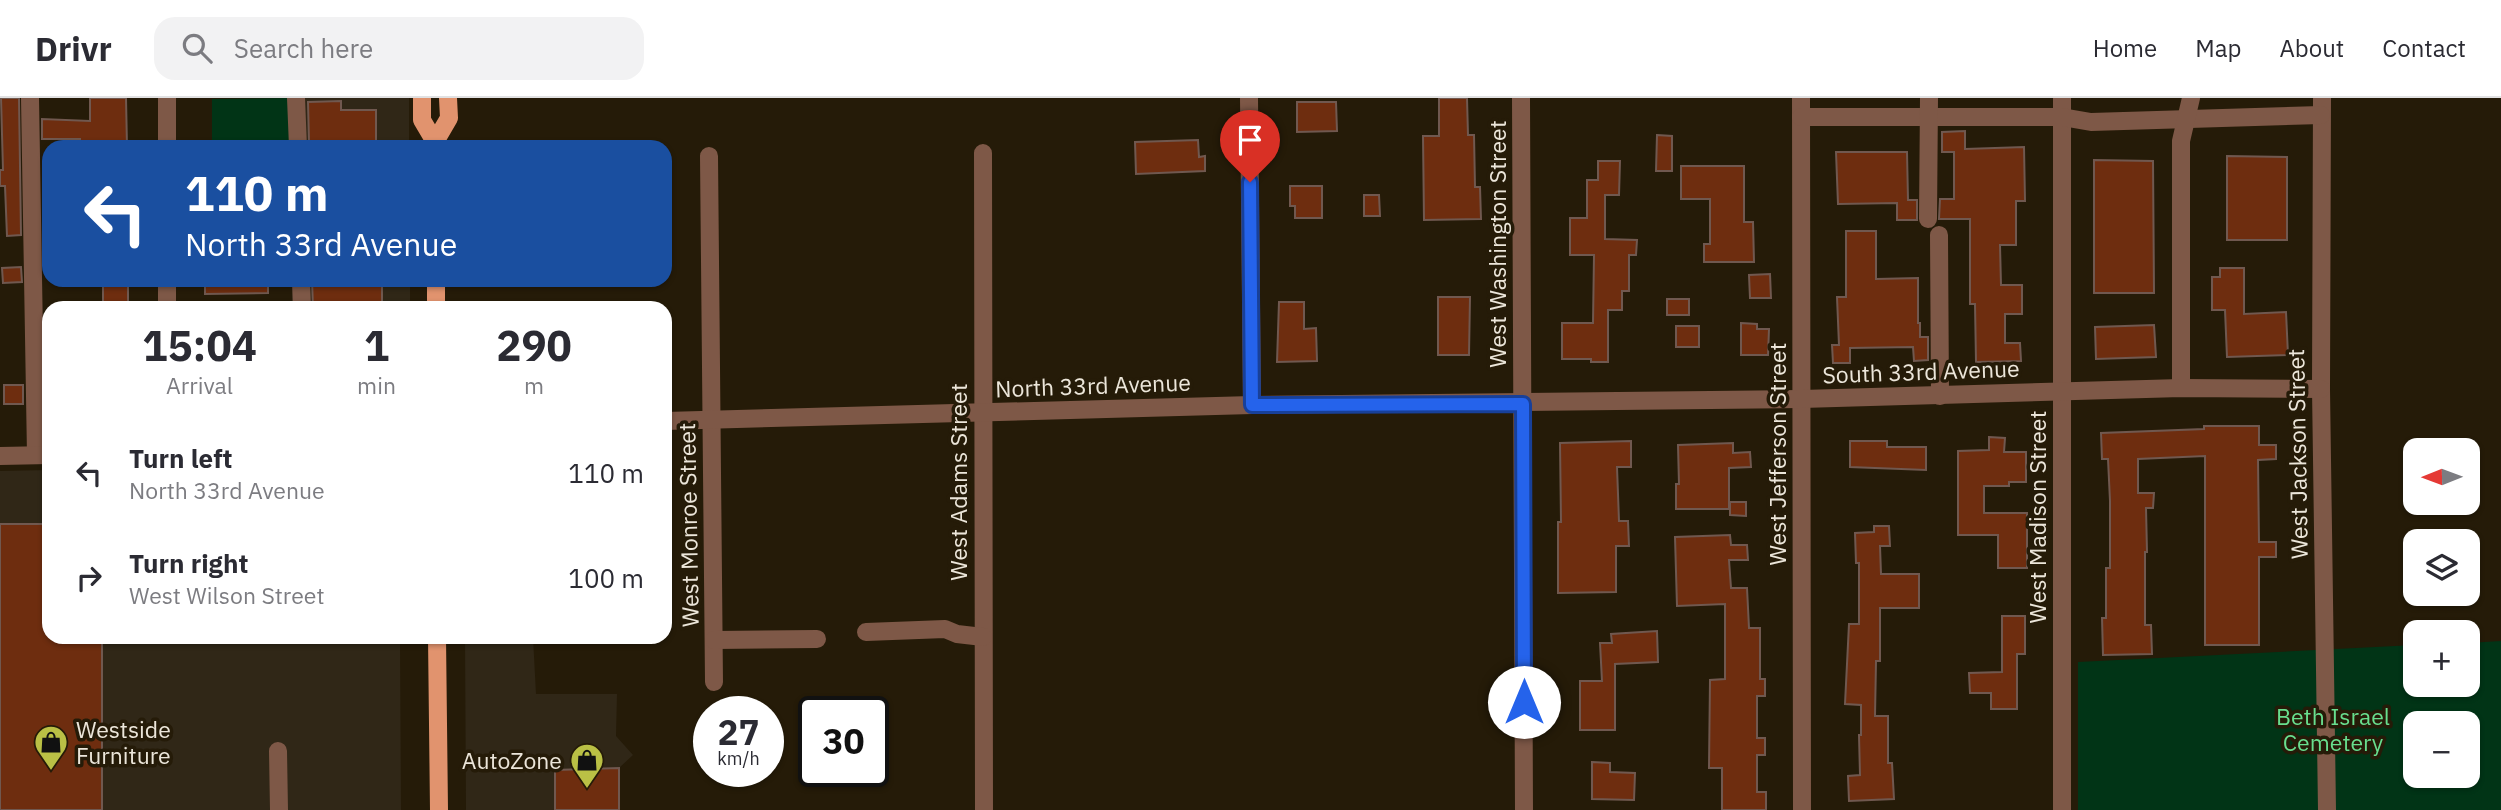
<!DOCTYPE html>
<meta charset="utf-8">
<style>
:root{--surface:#fff;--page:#f2f2f3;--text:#2b2b33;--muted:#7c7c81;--line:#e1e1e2}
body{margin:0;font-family:"IBM Plex Sans",sans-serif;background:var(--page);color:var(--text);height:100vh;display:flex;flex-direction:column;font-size:26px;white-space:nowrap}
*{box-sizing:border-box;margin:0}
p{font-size:23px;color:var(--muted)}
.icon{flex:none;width:38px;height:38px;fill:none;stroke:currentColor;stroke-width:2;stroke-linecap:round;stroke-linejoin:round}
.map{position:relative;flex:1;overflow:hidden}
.drawer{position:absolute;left:42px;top:203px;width:630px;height:343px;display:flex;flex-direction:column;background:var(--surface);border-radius:21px;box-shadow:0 2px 5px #0004}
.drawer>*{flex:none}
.top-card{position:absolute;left:42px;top:42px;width:630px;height:147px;border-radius:21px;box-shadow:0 2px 5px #0004;background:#1a4fa0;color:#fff;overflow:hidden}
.needle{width:46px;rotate:269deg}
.fabs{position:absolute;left:2403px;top:340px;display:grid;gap:14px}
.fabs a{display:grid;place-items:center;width:77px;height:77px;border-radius:14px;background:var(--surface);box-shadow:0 2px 5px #0004;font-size:35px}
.speed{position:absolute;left:693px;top:598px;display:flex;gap:14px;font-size:35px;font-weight:700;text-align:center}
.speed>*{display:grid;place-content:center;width:91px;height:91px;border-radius:50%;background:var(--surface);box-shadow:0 2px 5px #0004;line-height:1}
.speed small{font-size:18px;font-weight:400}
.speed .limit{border:4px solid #111;border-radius:10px;background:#fff;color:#111}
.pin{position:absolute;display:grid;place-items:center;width:60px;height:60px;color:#fff;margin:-72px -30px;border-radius:50% 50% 50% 0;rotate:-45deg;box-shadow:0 0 7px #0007}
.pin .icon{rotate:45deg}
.me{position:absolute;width:77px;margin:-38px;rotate:0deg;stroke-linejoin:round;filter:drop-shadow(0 0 5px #0008)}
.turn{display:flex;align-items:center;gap:24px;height:147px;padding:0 28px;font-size:32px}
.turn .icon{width:91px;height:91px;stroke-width:2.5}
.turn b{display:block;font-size:49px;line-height:60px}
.eta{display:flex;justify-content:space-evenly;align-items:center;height:119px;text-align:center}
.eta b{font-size:42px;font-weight:800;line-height:49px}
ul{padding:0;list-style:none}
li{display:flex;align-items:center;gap:21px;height:105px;padding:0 28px}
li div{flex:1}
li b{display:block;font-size:26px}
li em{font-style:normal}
header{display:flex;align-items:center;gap:42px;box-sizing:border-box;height:98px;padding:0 35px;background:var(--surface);border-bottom:2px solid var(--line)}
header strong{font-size:33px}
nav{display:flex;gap:38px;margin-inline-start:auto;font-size:24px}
.search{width:490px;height:63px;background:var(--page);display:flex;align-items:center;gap:18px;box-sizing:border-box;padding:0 24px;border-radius:21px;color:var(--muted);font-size:26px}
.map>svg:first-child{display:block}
.commercial{fill:#302717}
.green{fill:#013416;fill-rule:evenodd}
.building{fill:#6e2d0f;stroke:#70584f;stroke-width:2}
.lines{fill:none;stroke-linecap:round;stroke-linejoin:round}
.minor{stroke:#7e5847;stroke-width:18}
.major{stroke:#e1936e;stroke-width:18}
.route-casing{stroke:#184099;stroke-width:18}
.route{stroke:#2563eb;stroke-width:12}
.labels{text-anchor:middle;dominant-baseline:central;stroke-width:7;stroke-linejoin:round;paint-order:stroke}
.street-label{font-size:23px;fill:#ece6da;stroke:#251b08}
.park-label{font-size:23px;fill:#68de8e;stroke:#251b08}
.poi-label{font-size:23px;fill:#ece6da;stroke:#251b08;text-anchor:start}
</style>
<header>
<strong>Drivr</strong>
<div class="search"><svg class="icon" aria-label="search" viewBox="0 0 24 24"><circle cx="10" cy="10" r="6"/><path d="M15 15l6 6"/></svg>Search here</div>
<nav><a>Home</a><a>Map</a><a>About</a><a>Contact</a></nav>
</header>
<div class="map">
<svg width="2501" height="712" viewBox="0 0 2501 712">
<rect width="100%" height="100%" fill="#251b08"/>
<g class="commercial">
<path d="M290,0H409V49H291Z"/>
<rect x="292" y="182" width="118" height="28"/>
<path d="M49,372V539H400L401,712H0V373Z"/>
<path d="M465,539H533L536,596H617L616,638L633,657L619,670V712H466Z"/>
</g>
<g class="green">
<path d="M292,0V44H212V1Z"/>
<path d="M2501,543V712H2078V564L2415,547V586H2468V545ZM2415,625H2468V677H2415Z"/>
</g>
<g class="building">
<path d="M1,0H19L21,137L7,138L5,88H0V72H3Z"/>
<path d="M90,0H126L127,49H93V46L80,45V41H42V21L90,23Z"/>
<path d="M1439,0H1467L1468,37H1474L1475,89H1480L1481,121L1424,122L1423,38H1439Z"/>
<path d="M341,3V12H376V45H309L308,4Z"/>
<path d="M1297,4H1336L1337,33L1297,34Z"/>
<path d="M1965,33V51L2024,49L2025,103H2016V147H2000L2001,187H2022V216H2005V245H2020L2021,263L1976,264L1975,206H1970V121H1939L1940,101H1954V54H1942V34Z"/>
<path d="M1657,37L1672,38V73H1656Z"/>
<path d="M1198,42L1199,59L1205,58V73L1136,76L1135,44Z"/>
<path d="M1836,54H1907L1908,102H1917V122H1897V105L1838,106Z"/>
<path d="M2227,58L2287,59V142H2227Z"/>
<path d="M2094,62L2153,63L2154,195H2094Z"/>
<path d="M1598,63H1620L1619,97H1605V141L1637,142L1636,157H1629V193H1622V212H1608V264H1591V261H1562V225H1593L1594,157H1570V120H1587V82H1598Z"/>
<path d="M1681,68H1744V124H1753L1754,164H1704V146H1710V101H1681Z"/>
<path d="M1290,88H1322V120H1295V108H1290Z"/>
<path d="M1364,97H1379L1380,118H1364Z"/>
<path d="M1846,133H1876V181L1918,180V225H1920V239H1928V262L1914,263L1913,249L1850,250V265H1833L1832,247H1839L1837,199H1846Z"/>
<path d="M21,169L22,184L3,185L2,170Z"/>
<path d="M2220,170H2244V216L2286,214L2288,257L2227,259L2225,212H2212V179H2220Z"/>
<path d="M1770,176L1771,200H1750L1749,177Z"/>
<rect x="103" y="182" width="25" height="28"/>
<path d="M205,182H268V195L205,196Z"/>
<path d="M312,182H370V187H382V210H313Z"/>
<path d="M1438,199H1470L1469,257H1438Z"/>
<rect x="1667" y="201" width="22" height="16"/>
<path d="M1279,204H1304V231L1316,230L1317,263L1277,264Z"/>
<path d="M1741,225L1757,226V231H1769L1768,257H1741Z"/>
<path d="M2154,227L2156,259L2096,261L2095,229Z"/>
<rect x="1676" y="228" width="23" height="21"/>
<rect x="4" y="287" width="19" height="19"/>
<path d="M2204,328H2259V347H2276V361L2258,362L2259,444H2276V459H2259V547H2205V358L2138,361V395H2154L2153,410H2146L2147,454H2145V527H2151L2152,556L2103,557L2102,520H2106V470H2110V403L2108,361H2102L2101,335L2204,331Z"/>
<path d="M1989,339L2005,340L2004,354H2026V384H2009V388H1984V415H2027V470H1998V437H1958V353L1989,352Z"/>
<path d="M1631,343V369H1617L1619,423H1628L1629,448H1616V494L1558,495V424H1561L1560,345Z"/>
<path d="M1850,343H1887V349H1926V372L1850,369Z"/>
<path d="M1733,345V355L1750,354L1751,369L1729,370V411H1676V386H1679L1678,347Z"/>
<path d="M1730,404H1746V418L1730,417Z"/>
<path d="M0,426H49V539H102V712H0Z"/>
<path d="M1874,428H1889L1890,448H1880L1881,476H1919V510H1880V563H1876L1875,618H1888V665H1892L1894,701L1849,703L1848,678L1860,677L1859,637H1861V607L1845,606L1849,526H1859V465H1856L1855,435L1874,434Z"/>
<path d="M1730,437L1731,447H1747L1748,462H1729L1731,490H1747L1749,530H1760V581H1765V598H1757V640H1765V657H1757V694H1766V712H1722V670H1709L1710,582L1725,581V506L1677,508L1675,439Z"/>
<path d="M2002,518H2025V556H2017V611H1991V595H1970L1969,575L2002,574Z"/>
<path d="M1657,533L1658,564L1615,566V632H1580V583H1602L1600,545H1612L1611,536Z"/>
<path d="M1592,664L1610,665V674L1635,675L1634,702L1592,701Z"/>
<path d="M619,670V712H555V672Z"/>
</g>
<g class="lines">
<g class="minor">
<path d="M30,0L36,357"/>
<path d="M167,0V49"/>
<path d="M296,0L298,49"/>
<path d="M1249,0L1252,307"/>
<path d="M1521,0L1524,712"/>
<path d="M1801,0L1802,712"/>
<path d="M2062,0V712"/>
<path d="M2322,0L2321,291L2327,712"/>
<path d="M1801,19H2062L2091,24L2321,17"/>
<path d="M983,55L984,712"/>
<path d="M709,58L714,584"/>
<path d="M1928,121L1929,0"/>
<path d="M1939,137L1940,298"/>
<path d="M167,182V210"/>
<path d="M301,182L302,210"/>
<path d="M2181,290V43L2191,0"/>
<path d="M665,323L1252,307L1802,301L2181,290L2321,291"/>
<path d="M0,358L49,357"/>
<path d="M866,534L945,531L957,536L983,539"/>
<path d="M714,542L817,541"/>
<path d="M278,653L279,712"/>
</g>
<g class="major">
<path d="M422,0V22L435,44"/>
<path d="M435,49V44L449,20L448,0"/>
<path d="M436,182V210"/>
<path d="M437,539L439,712"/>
</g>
</g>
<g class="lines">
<defs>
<path id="route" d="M1250,84L1252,307L1523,306L1524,604"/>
</defs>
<use href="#route" class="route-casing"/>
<use href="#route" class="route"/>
</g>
<defs>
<symbol id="shop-pin" viewBox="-11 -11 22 30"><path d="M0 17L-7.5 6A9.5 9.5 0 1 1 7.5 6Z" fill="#bac045" stroke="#251b08"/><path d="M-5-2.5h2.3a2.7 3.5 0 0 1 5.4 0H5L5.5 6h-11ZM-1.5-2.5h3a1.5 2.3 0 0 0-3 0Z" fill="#111"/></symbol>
</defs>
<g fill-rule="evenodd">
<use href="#shop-pin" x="32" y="625" width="38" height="52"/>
<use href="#shop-pin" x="568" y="643" width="38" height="52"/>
</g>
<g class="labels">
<g class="street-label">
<text transform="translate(1497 146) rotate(-90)">West Washington Street</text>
<text transform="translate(1921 273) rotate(-2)">South 33rd Avenue</text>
<text transform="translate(1093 287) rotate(-2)">North 33rd Avenue</text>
<text transform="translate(1777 356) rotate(-90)">West Jefferson Street</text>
<text transform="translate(2297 356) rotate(-91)">West Jackson Street</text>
<text transform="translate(958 384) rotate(-90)">West Adams Street</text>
<text transform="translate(2037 419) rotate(-90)">West Madison Street</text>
<text transform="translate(688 427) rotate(-91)">West Monroe Street</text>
</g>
<g class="park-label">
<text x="2333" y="618">Beth Israel<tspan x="2333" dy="26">Cemetery</tspan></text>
</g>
<g class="poi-label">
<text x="76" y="631">Westside<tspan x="76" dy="26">Furniture</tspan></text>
<text x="562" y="662" text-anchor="end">AutoZone</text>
</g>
</g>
</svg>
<div class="fabs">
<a><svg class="needle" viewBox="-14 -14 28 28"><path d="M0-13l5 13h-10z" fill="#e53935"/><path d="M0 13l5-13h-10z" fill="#7c7c81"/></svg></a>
<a><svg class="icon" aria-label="layers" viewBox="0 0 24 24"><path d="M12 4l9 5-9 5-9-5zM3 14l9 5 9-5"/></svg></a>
<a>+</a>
<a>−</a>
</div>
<div class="speed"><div>27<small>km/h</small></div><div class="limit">30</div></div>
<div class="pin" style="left:1250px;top:84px;background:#d93025"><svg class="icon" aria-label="arrive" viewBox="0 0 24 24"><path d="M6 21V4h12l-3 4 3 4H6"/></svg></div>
<svg class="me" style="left:1524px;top:604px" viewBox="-20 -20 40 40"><circle r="19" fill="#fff"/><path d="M0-13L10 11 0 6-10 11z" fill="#2563eb"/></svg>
<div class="top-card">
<div class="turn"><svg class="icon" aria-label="left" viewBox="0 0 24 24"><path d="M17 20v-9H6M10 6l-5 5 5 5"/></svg><div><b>110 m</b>North 33rd Avenue</div></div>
</div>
<section class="drawer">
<div class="eta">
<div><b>15:04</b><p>Arrival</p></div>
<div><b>1</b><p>min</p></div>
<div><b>290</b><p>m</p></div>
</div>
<ul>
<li><svg class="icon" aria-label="left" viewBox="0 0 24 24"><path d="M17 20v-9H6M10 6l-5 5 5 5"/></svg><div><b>Turn left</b><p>North 33rd Avenue</p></div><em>110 m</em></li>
<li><svg class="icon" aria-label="right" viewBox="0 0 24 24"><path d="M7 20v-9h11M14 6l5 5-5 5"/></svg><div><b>Turn right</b><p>West Wilson Street</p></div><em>100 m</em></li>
</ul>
</section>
</div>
